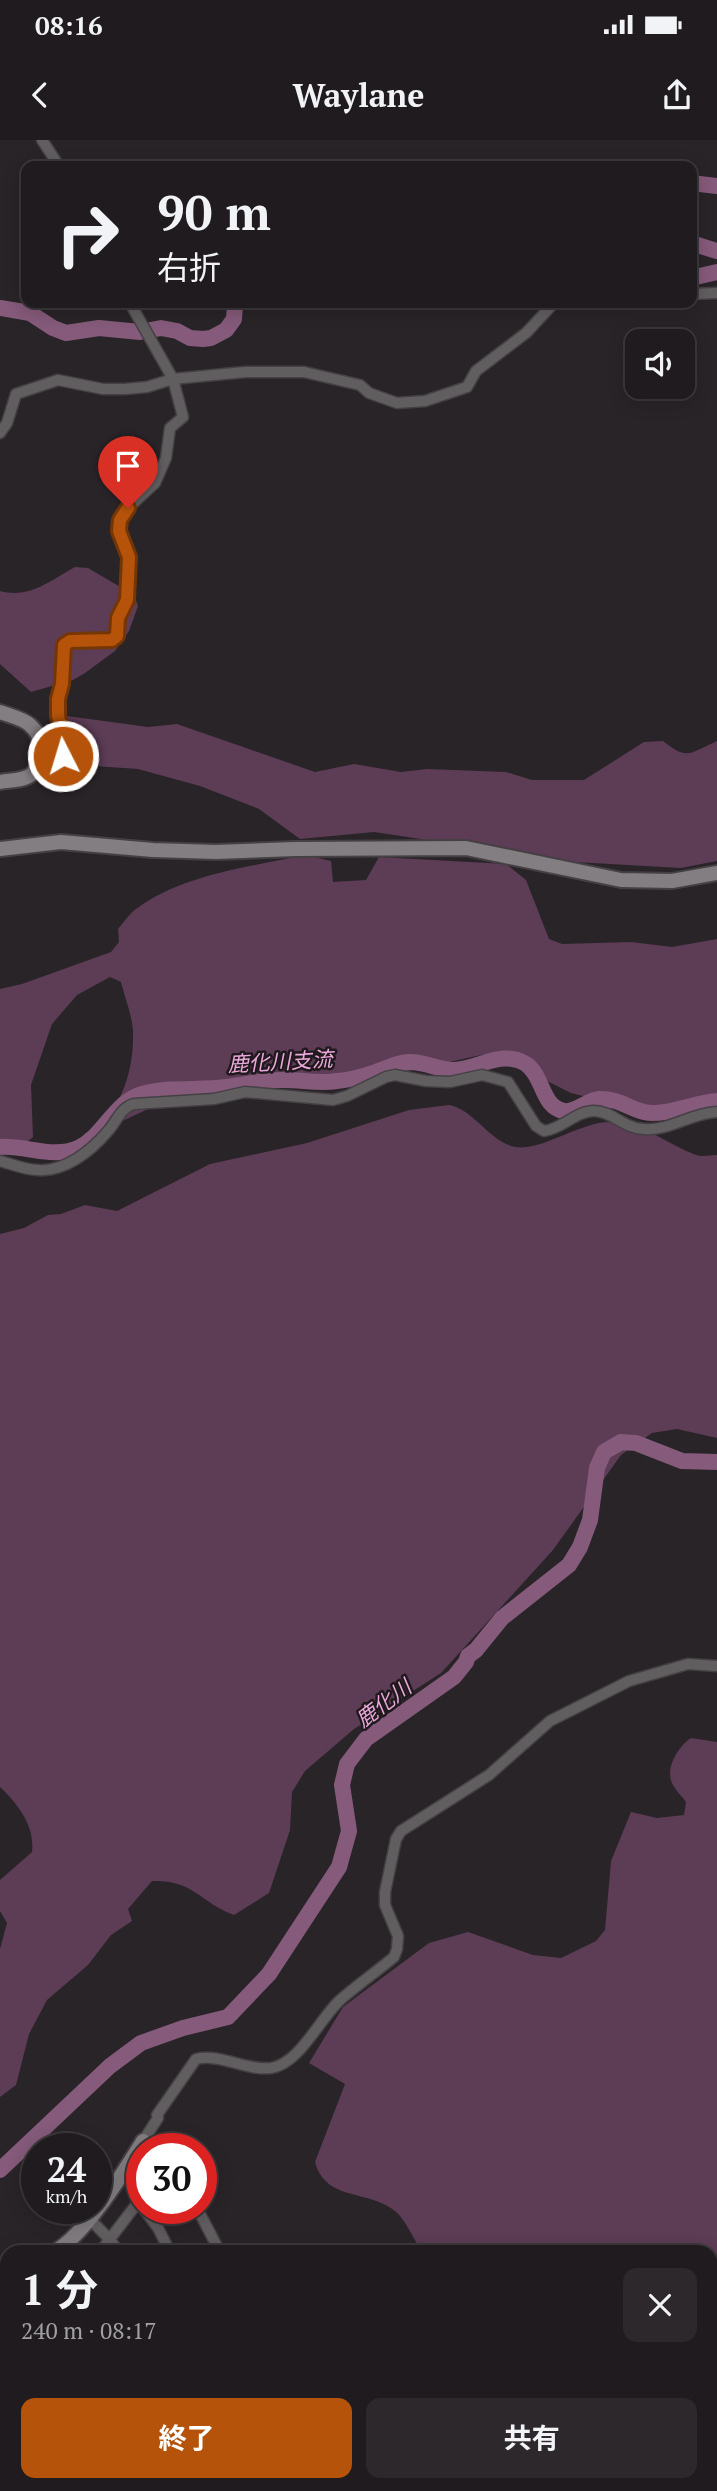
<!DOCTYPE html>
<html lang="ja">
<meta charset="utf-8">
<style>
:root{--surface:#1f1b1e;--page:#2c282b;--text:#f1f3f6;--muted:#a1a1a4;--line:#3c393c;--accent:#b45309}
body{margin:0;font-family:"PT Serif","Noto Sans JP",serif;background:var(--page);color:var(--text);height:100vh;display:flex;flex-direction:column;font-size:26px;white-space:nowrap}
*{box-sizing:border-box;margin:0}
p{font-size:23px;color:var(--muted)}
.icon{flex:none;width:38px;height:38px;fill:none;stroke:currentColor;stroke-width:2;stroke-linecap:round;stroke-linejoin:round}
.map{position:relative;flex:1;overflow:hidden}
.sheet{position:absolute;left:0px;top:2105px;width:718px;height:247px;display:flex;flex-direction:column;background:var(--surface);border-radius:21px 21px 0 0;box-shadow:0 4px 18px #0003,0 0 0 2px var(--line)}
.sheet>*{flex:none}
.top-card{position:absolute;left:21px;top:21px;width:676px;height:147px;border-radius:14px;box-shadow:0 4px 18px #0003,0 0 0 2px var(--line);background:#1f1b1e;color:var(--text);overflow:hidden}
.tools{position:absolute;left:625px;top:189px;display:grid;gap:14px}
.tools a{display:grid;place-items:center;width:70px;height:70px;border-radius:14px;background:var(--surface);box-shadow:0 4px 18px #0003,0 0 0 2px var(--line);font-size:35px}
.speed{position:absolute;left:21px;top:1993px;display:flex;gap:14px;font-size:35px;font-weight:700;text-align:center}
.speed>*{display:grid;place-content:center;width:91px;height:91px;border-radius:50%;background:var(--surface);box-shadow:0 4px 18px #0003,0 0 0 2px var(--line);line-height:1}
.speed small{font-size:18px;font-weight:400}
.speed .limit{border:10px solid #d22;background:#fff;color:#111}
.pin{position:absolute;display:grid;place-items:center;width:60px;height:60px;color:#fff;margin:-72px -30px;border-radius:50% 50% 50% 0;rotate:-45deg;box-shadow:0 0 7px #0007}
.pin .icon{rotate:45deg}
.me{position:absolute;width:77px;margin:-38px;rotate:355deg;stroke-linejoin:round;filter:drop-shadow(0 0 5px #0008)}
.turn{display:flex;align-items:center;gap:24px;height:147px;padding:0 21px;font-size:32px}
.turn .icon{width:91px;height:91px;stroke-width:2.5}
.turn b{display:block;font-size:49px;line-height:60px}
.round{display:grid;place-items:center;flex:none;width:74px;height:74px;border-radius:14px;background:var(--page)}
.summary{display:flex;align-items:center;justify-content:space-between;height:119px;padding:0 21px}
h1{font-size:42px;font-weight:700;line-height:52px}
.primary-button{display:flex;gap:14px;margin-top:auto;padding:14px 21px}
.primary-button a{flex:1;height:80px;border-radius:14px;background:var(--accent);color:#fff;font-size:28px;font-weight:700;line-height:80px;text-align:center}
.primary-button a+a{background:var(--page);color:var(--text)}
.status{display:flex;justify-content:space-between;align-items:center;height:49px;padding:0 35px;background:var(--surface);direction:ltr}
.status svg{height:19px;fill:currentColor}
header{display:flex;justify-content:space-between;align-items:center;height:91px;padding:0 21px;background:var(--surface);font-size:32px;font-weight:700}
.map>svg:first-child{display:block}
.green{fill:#5d3c55}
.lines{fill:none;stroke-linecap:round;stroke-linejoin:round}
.river{stroke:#855a7a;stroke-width:16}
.street-casing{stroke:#454044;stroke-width:13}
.secondary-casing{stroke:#454044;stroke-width:18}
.street{stroke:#615e60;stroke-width:10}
.secondary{stroke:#827e81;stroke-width:14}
.route-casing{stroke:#753606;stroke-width:18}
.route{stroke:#b45309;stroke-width:12}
.labels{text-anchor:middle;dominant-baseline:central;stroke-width:5;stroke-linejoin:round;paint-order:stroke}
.water-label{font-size:21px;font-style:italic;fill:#eba8db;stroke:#201a1e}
</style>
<div class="status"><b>08:16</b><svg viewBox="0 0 49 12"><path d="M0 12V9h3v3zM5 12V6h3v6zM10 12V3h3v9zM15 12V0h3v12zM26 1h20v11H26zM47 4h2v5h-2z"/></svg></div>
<header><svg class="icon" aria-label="back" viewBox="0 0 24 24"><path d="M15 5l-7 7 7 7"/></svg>Waylane<svg class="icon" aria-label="share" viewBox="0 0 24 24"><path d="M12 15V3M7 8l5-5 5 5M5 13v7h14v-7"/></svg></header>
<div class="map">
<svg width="717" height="2351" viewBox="0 0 717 2351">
<rect width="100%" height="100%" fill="#292428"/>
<g class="green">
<path d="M75,427L88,428L134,455L138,466L129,491L115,511L85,533L73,540L31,552L0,524V451C30,459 49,441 75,427Z"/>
<path d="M67,576L148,587L177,584L315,632L354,624L401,632L427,629L506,632L532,640H584L644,602L663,601C688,621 690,613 717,601V721L681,728L575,722L374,692L300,699L259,669L200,646L138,629L66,624Z"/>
<path d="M305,715L331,721L333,742L366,740L379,717L506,724L526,740L549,799L562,804L631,802L672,807L717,799V956L672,978L571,953L549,942L521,918L495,912L362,941L258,935L178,955L118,983L106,979C126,955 134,922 133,891C132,875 125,858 121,842L110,837L77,855L52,884L31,945L33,997L23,1005L0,1001V849L22,844L111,812L119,802L118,789C124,782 129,774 136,769C183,734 250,727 305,715Z"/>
<path d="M449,965C475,970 489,1002 516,1007C542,1011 580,982 610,982C642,982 667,1004 696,1015C702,1017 710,1015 717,1015V1298L677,1289L652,1293L621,1315L553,1410L441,1533L354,1589L305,1631L292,1652L290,1690L269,1753L234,1775C201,1763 193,1739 152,1741L128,1769L132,1781L111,1795L88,1825L47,1860L29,1894L16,1945L0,1957V1809L7,1783L0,1771V1740L32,1712C35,1686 18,1664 0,1647V1094L24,1088L48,1075L61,1074L85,1065L117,1071L210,1024L307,1003L409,970Z"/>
<path d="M691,1598L717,1602V2170L711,2168L710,2112H422C414,2100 406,2080 395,2071C368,2049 326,2062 315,2022L345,1944L309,1923L343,1867L429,1803L468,1792L533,1815L561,1818L596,1801L605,1790L611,1721L631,1672L657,1678L684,1675L686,1662C682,1656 675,1650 672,1643C665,1627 679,1606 691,1598Z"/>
<path d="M717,2303V2351H610L622,2345H710L711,2308Z"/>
</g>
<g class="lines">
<g class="river">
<path d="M691,43L717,46"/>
<path d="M691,103L717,111"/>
<path d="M691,138L717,132"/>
<path d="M0,168L30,173L53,188L66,193L99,188L140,192L161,188L177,191L190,198L203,199L211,198L226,190L234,179L235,163"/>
<path d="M0,1007C26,1005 53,1019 78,1008C104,996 114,962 142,954C170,946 198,951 226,947C246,945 264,939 284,940C302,940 319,944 337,941C349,940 361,937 373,933C385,929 395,923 408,922C424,921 438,930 454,930C479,929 502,909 526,924C544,936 541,967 564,971C576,973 587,960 599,959C621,959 627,968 644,972C664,977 696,962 717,961"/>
<path d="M0,2030L110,1926L141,1903L183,1888L228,1877L269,1834L339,1727L349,1691L342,1645L347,1624L366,1599L454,1537L466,1522L468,1516L476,1510L502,1478L569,1425L580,1407L590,1380L597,1328L604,1312L621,1302L636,1303L682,1321L717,1322"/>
</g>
<defs>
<g id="street">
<path d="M42,0L59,26"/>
<path d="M691,154L717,153"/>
<path d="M0,293L7,283L16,254L58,240L103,249H125L147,247L173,239L245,232H304L360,245L369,253L397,263L425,261L467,247L476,231L526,193L554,163"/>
<path d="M63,616L65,602L58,576V559L62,544L64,505L70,501L112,500L117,496L118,478L127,460L129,417L121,398L120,380L128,368L155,343L166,318L170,288L183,277L173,239L130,163"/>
<path d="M0,1021C12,1024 25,1030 38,1030C65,1032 91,1011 108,991C117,981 121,967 134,964L214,959L245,952L333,960L347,956L386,937L395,935L426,941L450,942L482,935L508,942L536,986L544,991C562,989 576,971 594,971C612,971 625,989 644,989C670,991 691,973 717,972"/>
<path d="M151,2009L143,2001L158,1978L157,1975L196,1919C220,1913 246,1931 271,1928C299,1924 319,1880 339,1861C357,1845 376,1832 394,1817L397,1809L398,1796L385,1765V1752L396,1699L401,1691L489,1635L550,1581L629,1541L688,1524L717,1526"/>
<path d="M143,2068L158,2088L170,2112"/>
<path d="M197,2068L220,2112"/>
<path d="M89,2078L110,2100L119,2112"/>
<path d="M100,2112L142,2057"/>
<path d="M0,2183L7,2193"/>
<path d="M0,2229L7,2225"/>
<path d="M0,2278L7,2274"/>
<path d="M0,2333L7,2329"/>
<path d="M119,2345L123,2351"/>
<path d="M58,2351L68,2345"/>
<path d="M142,2351L151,2345"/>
<path d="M226,2351L232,2345"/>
</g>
<g id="secondary">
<path d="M0,572C10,576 22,578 30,585C44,597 46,621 32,634C24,641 10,640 0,642"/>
<path d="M0,709L61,702L153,710L216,712L295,709L466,708L621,740L672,741L717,733"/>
<path d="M54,2112C86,2094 123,2033 143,2001"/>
<path d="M0,2144L7,2140"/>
</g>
</defs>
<use href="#street" class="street-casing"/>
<use href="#secondary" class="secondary-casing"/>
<use href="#street" class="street"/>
<use href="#secondary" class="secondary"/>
</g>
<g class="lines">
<defs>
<path id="route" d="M63,616L65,602L58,576V559L62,544L64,505L70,501L112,500L117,496L118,478L127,460L129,417L119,391L120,380L128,368"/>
</defs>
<use href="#route" class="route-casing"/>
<use href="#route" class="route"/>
</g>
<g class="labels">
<g class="water-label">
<text transform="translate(280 921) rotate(-3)">鹿化川支流</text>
<text transform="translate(383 1563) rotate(-37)">鹿化川</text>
</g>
</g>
</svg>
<div class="tools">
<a><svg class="icon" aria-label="sound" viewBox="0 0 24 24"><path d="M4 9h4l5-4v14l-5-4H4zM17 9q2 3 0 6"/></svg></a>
</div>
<div class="speed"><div>24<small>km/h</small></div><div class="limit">30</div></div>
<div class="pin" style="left:128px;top:368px;background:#d93025"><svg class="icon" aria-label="arrive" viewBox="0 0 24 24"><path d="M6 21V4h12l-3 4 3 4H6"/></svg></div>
<svg class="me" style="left:63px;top:616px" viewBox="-20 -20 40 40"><circle r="17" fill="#b45309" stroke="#fff" stroke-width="3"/><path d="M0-11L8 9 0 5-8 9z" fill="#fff"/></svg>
<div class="top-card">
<div class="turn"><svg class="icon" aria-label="right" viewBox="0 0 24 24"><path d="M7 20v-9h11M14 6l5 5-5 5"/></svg><div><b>90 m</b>右折</div></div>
</div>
<section class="sheet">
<div class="summary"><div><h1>1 分</h1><p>240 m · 08:17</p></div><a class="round"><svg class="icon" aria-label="close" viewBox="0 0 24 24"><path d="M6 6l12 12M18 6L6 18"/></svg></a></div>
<div class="primary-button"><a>終了</a><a>共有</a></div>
</section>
</div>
